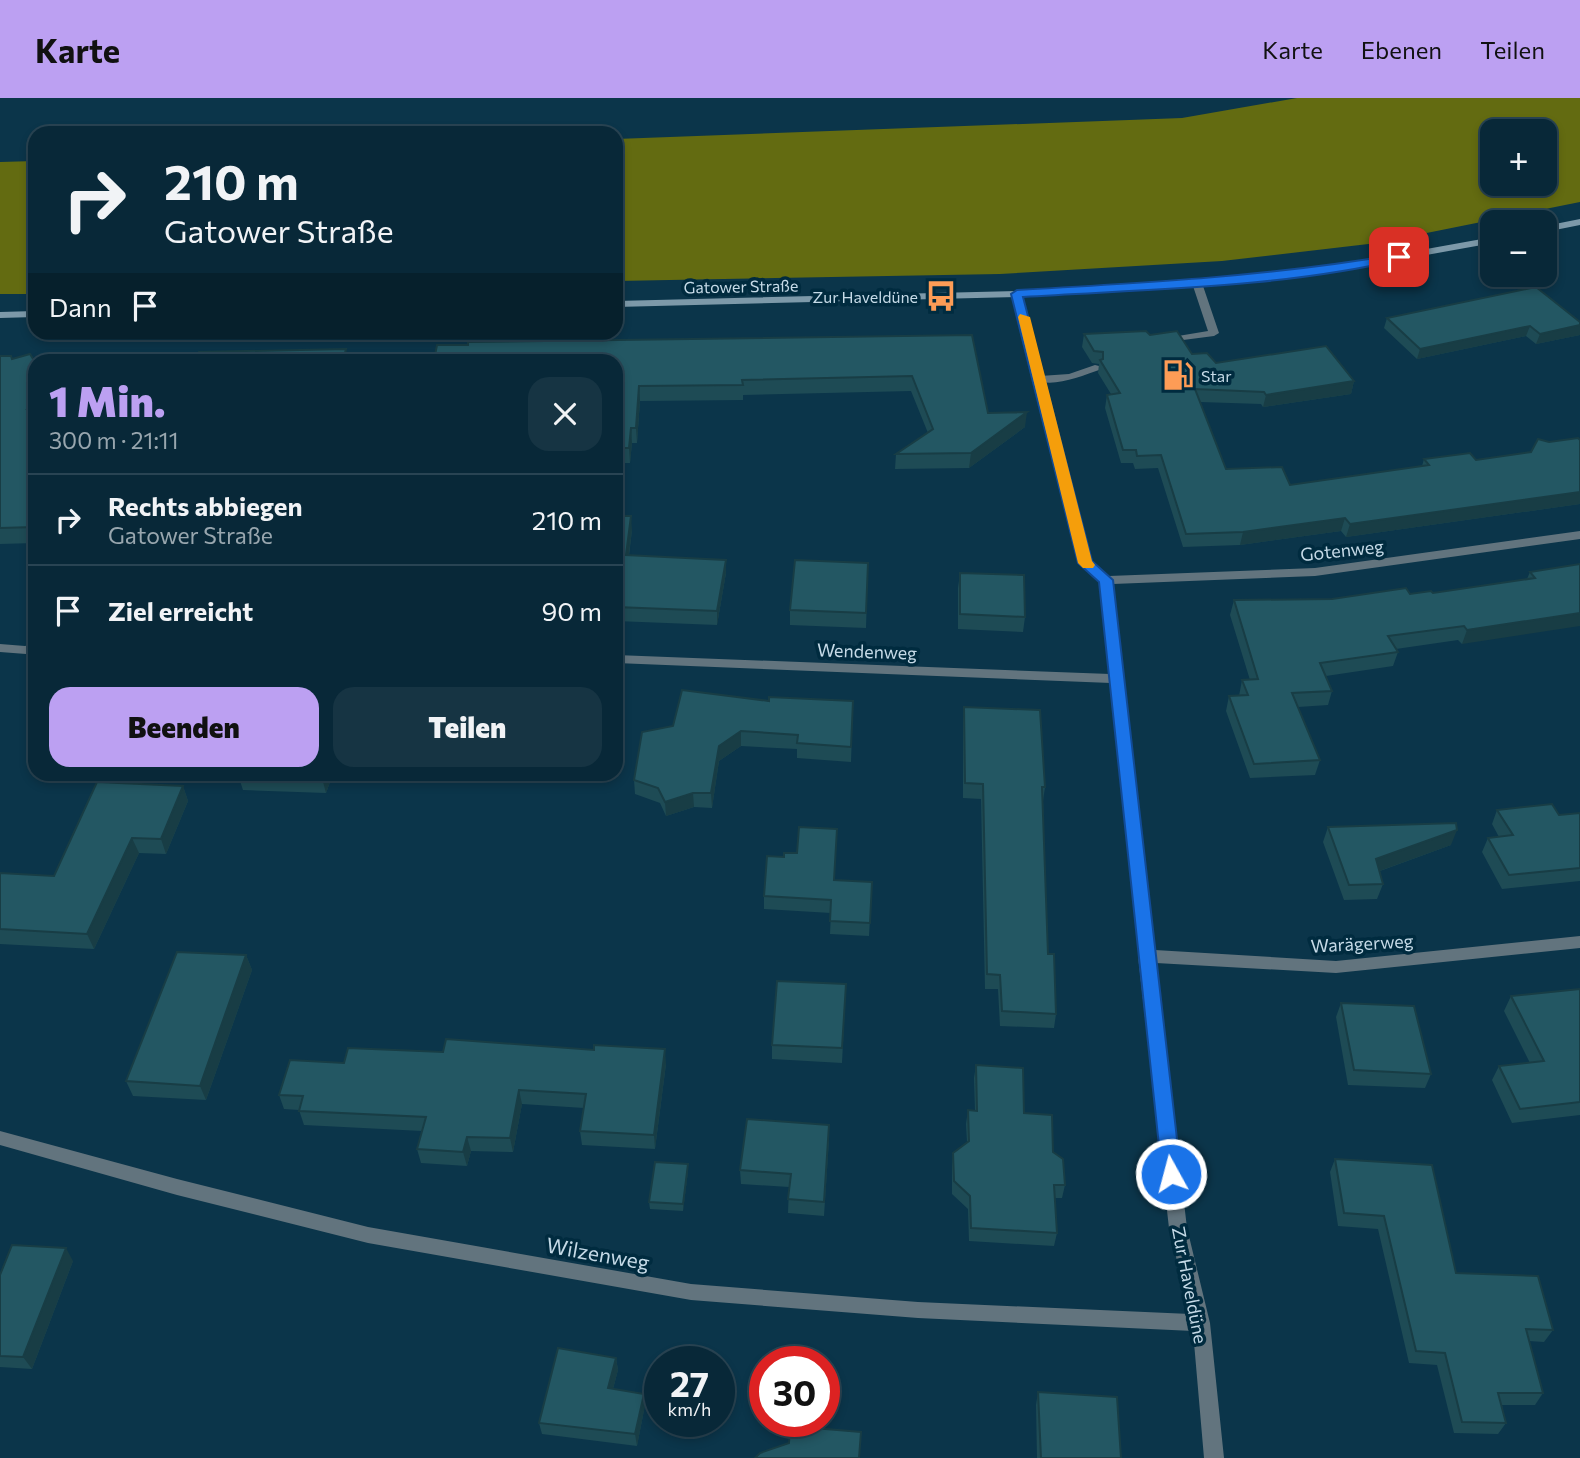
<!DOCTYPE html>
<html lang="de">
<meta charset="utf-8">
<style>
:root{--surface:#082838;--page:#163443;--text:#f1f3f6;--muted:#98a6ae;--line:#294453;--accent:#bca0f2}
body{margin:0;font-family:Commissioner,sans-serif;background:var(--page);color:var(--text);height:100vh;display:flex;flex-direction:column;font-size:26px;white-space:nowrap}
*{box-sizing:border-box;margin:0}
p{font-size:23px;color:var(--muted)}
.icon{flex:none;width:38px;height:38px;fill:none;stroke:currentColor;stroke-width:2;stroke-linecap:round;stroke-linejoin:round}
.map{position:relative;flex:1;overflow:hidden}
.drawer{position:absolute;left:28px;top:256px;width:595px;height:427px;display:flex;flex-direction:column;background:var(--surface);border-radius:21px;box-shadow:0 4px 10px #0003,0 0 0 2px var(--line)}
.drawer>*{flex:none}
.guide{position:absolute;left:28px;top:28px;width:595px;height:214px;border-radius:21px;box-shadow:0 4px 10px #0003,0 0 0 2px var(--line);background:#082838;color:var(--text);overflow:hidden}
.buttons{position:absolute;left:1480px;top:21px;display:grid;gap:14px}
.buttons a{display:grid;place-items:center;width:77px;height:77px;border-radius:14px;background:var(--surface);box-shadow:0 4px 10px #0003,0 0 0 2px var(--line);font-size:35px}
.speed{position:absolute;left:644px;top:1248px;display:flex;gap:14px;font-size:35px;font-weight:700;text-align:center}
.speed>*{display:grid;place-content:center;width:91px;height:91px;border-radius:50%;background:var(--surface);box-shadow:0 4px 10px #0003,0 0 0 2px var(--line);line-height:1}
.speed small{font-size:18px;font-weight:400}
.speed .limit{border:10px solid #d22;background:#fff;color:#111}
.pin{position:absolute;display:grid;place-items:center;width:60px;height:60px;color:#fff;margin:-30px;border-radius:14px;box-shadow:0 4px 10px #0006}
.me{position:absolute;width:77px;margin:-38px;rotate:353deg;stroke-linejoin:round;filter:drop-shadow(0 0 5px #0008)}
.turn{display:flex;align-items:center;gap:24px;height:147px;padding:0 21px;font-size:32px}
.turn .icon{width:91px;height:91px;stroke-width:2.5}
.turn b{display:block;font-size:49px;line-height:60px}
.then{display:flex;align-items:center;height:66px;padding:0 21px;background:#0003;gap:14px;font-size:26px}
.round{display:grid;place-items:center;flex:none;width:74px;height:74px;border-radius:21px;background:var(--page)}
.overview{display:flex;align-items:center;justify-content:space-between;height:119px;padding:0 21px}
h1{font-size:42px;font-weight:800;line-height:52px;color:var(--accent)}
.cta{display:flex;gap:14px;margin-top:auto;padding:14px 21px}
.cta a{flex:1;height:80px;border-radius:21px;background:var(--accent);color:#111;font-size:28px;font-weight:800;line-height:80px;text-align:center}
.cta a+a{background:var(--page);color:var(--text)}
ul{padding:0;list-style:none}
li{display:flex;align-items:center;gap:21px;height:91px;padding:0 21px;border-top:2px solid var(--line)}
li div{flex:1}
li b{display:block;font-size:26px}
li em{font-style:normal}
header{display:flex;align-items:center;gap:42px;box-sizing:border-box;height:98px;padding:0 35px;background:var(--accent);color:#111}
header strong{font-size:33px}
nav{display:flex;gap:38px;margin-inline-start:auto;font-size:24px}
.map>svg:first-child{display:block}
.forest{fill:#636b11;fill-rule:evenodd}
.lines{fill:none;stroke-linecap:round;stroke-linejoin:round}
.lane{fill:#62747e;fill-rule:evenodd}
.street{fill:#62747e;fill-rule:evenodd}
.secondary{fill:#7d99a9;fill-rule:evenodd}
.wall{fill:#1e4b55}
.shaded-wall{fill:#183d45}
.building{fill:#235763;stroke:#183d45;stroke-width:2}
.route{fill:#1a73e8;stroke:#114b97;stroke-width:2}
.slow{fill:#f59e0b}
.labels{text-anchor:middle;dominant-baseline:central;stroke-width:7;stroke-linejoin:round;paint-order:stroke}
.far-street-label{font-size:16px;fill:#c5dae7;stroke:#002b3f}
.far-poi-label{font-size:16px;fill:#c5dae7;stroke:#002b3f;text-anchor:end}
.street-label{font-size:18px;fill:#c5dae7;stroke:#002b3f}
.near-street-label{font-size:21px;fill:#c5dae7;stroke:#002b3f}
</style>
<header>
<strong>Karte</strong>
<nav><a>Karte</a><a>Ebenen</a><a>Teilen</a></nav>
</header>
<div class="map">
<svg width="1580" height="1360" viewBox="0 0 1580 1360">
<rect width="100%" height="100%" fill="#0b354a"/>
<g class="forest">
<path d="M1297,0H1580V104L1377,145L1222,163L1000,176L616,183V41L1182,20ZM1493,33H1545V86H1493Z"/>
<path d="M35,63V196H0V64Z"/>
</g>
<g class="lines">
<g class="lane">
<path d="M1197,182L1202,185L1219,235L1214,238L1160,245V241L1208,233L1192,185Z"/>
<path d="M1095,267L1099,268V272C1082,278 1050,291 1035,281L1040,278L1069,276Z"/>
</g>
<g class="street">
<path d="M1017,193L1022,196L1091,463L1109,478L1315,470L1580,433V441L1315,478L1113,486L1155,852L1336,863L1580,838V850L1336,875L1156,865L1187,1130L1210,1225L1224,1360H1204L1193,1233L918,1220L691,1202L368,1145L177,1097L0,1047V1033L177,1081L368,1129L691,1186L918,1204L1190,1216L1169,1130L1138,858L1140,855L1111,585L616,565V557L1110,576L1100,483L1079,465L1012,196Z"/>
<path d="M35,545V554L26,556L0,554V546L25,548Z"/>
</g>
<g class="secondary">
<path d="M1580,121V127L1545,134V128Z"/>
<path d="M1493,139V145L1321,176L1197,188L1017,199L616,209V203L1017,193L1197,182L1321,170Z"/>
<path d="M35,213V219L0,220V214Z"/>
</g>
</g>
<g class="wall">
<path d="M1536,189L1580,237L1536,246L1526,238L1417,261L1384,230L1387,220Z"/>
<path d="M1084,236L1150,237L1192,256L1216,265L1354,283L1351,296L1263,309L1261,306L1200,304L1226,371L1290,387L1422,368L1424,361L1476,362L1531,354L1549,344L1580,342V406L1346,439L1341,433L1240,447L1183,449L1158,370L1135,371L1133,365H1121L1105,310L1107,297L1111,296L1098,275L1099,266L1092,265L1082,249Z"/>
<path d="M972,237L988,315L1025,329L969,370L895,371L896,356L928,335L911,293L743,297V302L640,303L637,345H632L630,365H616V262Z"/>
<path d="M0,258L12,261L35,264V445L0,446Z"/>
<path d="M616,418L632,432L629,458L726,462V475L717,527L616,523Z"/>
<path d="M868,465L866,530L790,527V512Z"/>
<path d="M1580,466L1462,546L1458,542L1396,551L1398,554L1393,568L1326,578L1332,593L1328,607L1298,609L1320,662L1315,677L1250,680L1226,613L1229,598H1239L1242,582H1250L1230,517L1234,502L1332,501L1433,495L1527,481L1530,474Z"/>
<path d="M960,475L1025,519L1023,534L958,531V490Z"/>
<path d="M769,603H853L851,664L797,660V651L741,648L719,663L712,710L694,709L666,718L660,705L635,696L634,682Z"/>
<path d="M964,609L1045,689L1043,703L1048,856L1056,916L1054,930L1000,928L998,891H985L981,701L963,700V624Z"/>
<path d="M333,676L326,695L243,692L238,677Z"/>
<path d="M183,688L188,703L166,756L139,755L94,851L0,846V775L54,778Z"/>
<path d="M1497,712L1559,717L1580,715V783L1502,791L1482,754L1488,740L1499,739L1492,726Z"/>
<path d="M1328,729L1451,747L1380,773L1383,786L1377,801L1344,802L1323,744Z"/>
<path d="M837,731L834,782L872,784L869,838L830,836L831,815L764,811V798L784,759L797,755Z"/>
<path d="M246,857L252,872L206,1002L133,998L126,983Z"/>
<path d="M846,886L842,965L772,961V947Z"/>
<path d="M1580,891V1017L1512,1025L1492,982L1499,968L1530,965L1504,913L1511,898Z"/>
<path d="M1341,905L1431,976L1425,990L1348,987L1336,919Z"/>
<path d="M594,952L666,966L655,1051L582,1047L580,1033L584,1010L522,1006L513,1054L471,1053L467,1068L421,1065L417,1051L422,1033L304,1027L299,1012L284,1011L279,997L344,965L443,954Z"/>
<path d="M976,967L1024,1015L1053,1054L1065,1087L1062,1100H1055L1057,1135L1054,1148L969,1143L968,1111L952,1096V1068L953,1055L967,1044L966,1026L968,1012L975,1013L974,980Z"/>
<path d="M829,1041L824,1118L788,1115L789,1089L741,1086L740,1072Z"/>
<path d="M1335,1061L1456,1175L1553,1232L1544,1244L1529,1243L1543,1295L1535,1307H1502L1506,1325L1498,1336L1454,1335L1437,1267L1409,1265L1378,1131L1338,1128L1330,1074Z"/>
<path d="M688,1073L683,1113L650,1111L649,1104Z"/>
<path d="M73,1163L32,1271L0,1269V1177Z"/>
<path d="M616,1260L618,1272L613,1291L645,1307L637,1348L542,1336L539,1325Z"/>
<path d="M1038,1294L1121,1360H1037L1036,1307Z"/>
</g>
<g class="shaded-wall">
<path d="M1580,227V237L1536,246L1540,236Z"/>
<path d="M1530,228L1526,238L1417,261L1420,251Z"/>
<path d="M346,251L348,262H343Z"/>
<path d="M1354,283L1351,296L1263,309L1266,297Z"/>
<path d="M639,288L640,303L637,345L636,330Z"/>
<path d="M35,295V323L27,311Z"/>
<path d="M1027,314L1025,329L969,370L971,355Z"/>
<path d="M631,330L632,345L630,365L629,350Z"/>
<path d="M1580,394V406L1346,439L1350,426Z"/>
<path d="M631,418L632,432L627,471L626,457Z"/>
<path d="M1345,420L1341,433L1240,447L1243,434Z"/>
<path d="M726,462V475L717,527V513Z"/>
<path d="M1580,515V528L1462,546L1467,532Z"/>
<path d="M741,633V648L719,663L712,710L711,695L719,648Z"/>
<path d="M323,676H333L326,695L322,680Z"/>
<path d="M183,688L188,703L166,756L161,741Z"/>
<path d="M693,695L694,709L666,718L665,704Z"/>
<path d="M1457,732L1451,747L1371,776L1376,761Z"/>
<path d="M132,740L139,755L94,851L87,836Z"/>
<path d="M246,857L252,872L206,1002L200,988Z"/>
<path d="M665,951L666,966L655,1051L654,1037Z"/>
<path d="M519,992L522,1006L513,1054L510,1040Z"/>
<path d="M467,1039L471,1053L467,1068L463,1054Z"/>
<path d="M688,1066V1073L683,1113V1106Z"/>
<path d="M66,1150L73,1163L32,1271L23,1259Z"/>
<path d="M616,1260L618,1272L610,1302L608,1290Z"/>
<path d="M644,1296L645,1307L637,1348L635,1336Z"/>
</g>
<g class="building">
<path d="M1536,189L1580,224V227L1540,236L1530,228L1420,251L1387,220Z"/>
<path d="M1146,233L1150,237L1177,233L1192,256L1207,255L1216,265L1326,248L1354,283L1266,297L1264,294L1195,291L1226,371L1282,369L1290,387L1429,367L1424,361L1470,355L1476,362L1531,354L1538,341L1549,344L1578,340L1580,342V394L1350,426L1345,420L1243,434L1186,436L1161,357L1137,358L1136,352H1123L1107,297L1120,295L1100,262L1103,261V254L1094,253L1084,236Z"/>
<path d="M972,237L988,315L1027,314L971,355L896,356L933,331L912,278L742,282L743,287L639,288L636,330H631L629,350H616V262H434L437,247H468V244Z"/>
<path d="M346,251L343,262H196L199,254Z"/>
<path d="M30,256L35,264V295L27,311H35V429L0,430V258H11L12,261Z"/>
<path d="M616,418H631L626,457L726,462L717,513L616,509Z"/>
<path d="M795,462L868,465L866,515L790,512Z"/>
<path d="M1580,466V515L1467,532L1464,528L1388,538L1398,554L1320,565L1332,593L1292,595L1320,662L1254,666L1229,598L1248,597L1242,582L1258,581L1234,502L1332,501L1406,490L1410,496L1431,493L1433,495L1535,480L1530,474Z"/>
<path d="M960,475L1024,477L1025,519L960,516Z"/>
<path d="M682,592L769,603V599L853,603L851,649L797,645L798,637L741,633L719,648L711,695H693L665,704L658,690L634,682L642,634L673,628Z"/>
<path d="M964,609L1040,612L1045,689H1042L1048,856H1054L1056,916L1002,913L1000,877L987,876L983,686L965,685Z"/>
<path d="M238,676H323L322,680L238,677Z"/>
<path d="M97,684L183,688L161,741L132,740L87,836L0,831V775L54,778Z"/>
<path d="M1552,706L1559,717L1580,715V770L1509,777L1488,740L1513,737L1497,712Z"/>
<path d="M1456,725L1457,732L1376,761L1383,786L1349,787L1328,729Z"/>
<path d="M799,729L837,731L834,782L872,784L870,825L830,823L831,802L764,798L767,758L784,759V755H797Z"/>
<path d="M177,854L246,857L200,988L126,983Z"/>
<path d="M777,883L846,886L842,950L772,947Z"/>
<path d="M1580,891V1004L1520,1011L1499,968L1544,963L1511,898Z"/>
<path d="M1341,905L1414,908L1431,976L1354,972Z"/>
<path d="M446,941L594,952V947L665,951L654,1037L580,1033L586,996L519,992L510,1040L467,1039L463,1054L417,1051L426,1019L299,1013L303,998L279,997L290,962L344,965L348,950L443,954Z"/>
<path d="M976,967L1023,970L1024,1015L1052,1017L1053,1054L1063,1061L1065,1087H1054L1057,1135L971,1130L970,1098L954,1083L953,1055L969,1043L968,1012L977,1013Z"/>
<path d="M747,1021L829,1027L824,1104L788,1101L791,1076L740,1072Z"/>
<path d="M1335,1061L1432,1067L1456,1175L1538,1178L1553,1232L1526,1231L1543,1295H1498L1506,1325L1462,1324L1445,1255L1416,1253L1384,1118L1344,1115Z"/>
<path d="M655,1064L688,1066L683,1106L649,1104Z"/>
<path d="M12,1147L66,1150L23,1259L0,1258V1177Z"/>
<path d="M558,1250L616,1260L608,1290L644,1296L635,1336L539,1325Z"/>
<path d="M1038,1294L1117,1299L1121,1360H1041Z"/>
<path d="M790,1328L861,1334L859,1360H755L760,1355L789,1345Z"/>
</g>
<path class="route" d="M1399,156L1403,157V161C1280,190 1150,191 1023,199L1092,463L1113,482L1181,1076L1178,1082L1171,1084L1165,1082L1162,1076L1099,484L1078,465L1011,196L1017,192C1145,185 1273,178 1399,156Z"/>
<path class="slow" d="M1020,216L1030,219L1092,463L1095,467L1093,470H1083L1078,465L1018,219Z"/>
<defs>
<symbol id="bus-bare" viewBox="-9 -9 18 18"><path d="M-5-6H5V4H4V6H2V4H-2V6H-4V4H-5ZM-3.5-4V0h7V-4ZM-3.5 1.2v1.5H-2V1.2ZM2 1.2v1.5H3.5V1.2Z" fill="#fd9c56" stroke="#002b3f" stroke-width="2.5" paint-order="stroke"/></symbol>
<symbol id="fuel-bare" viewBox="-9 -9 18 18"><path d="M-5.5-6h7V0h2V4h1.3V-2.5L3-4.5l.8-.8L6-3V5H2.5V1h-1V6h-7ZM-4.2-4.7v3.2H.2V-4.7Z" fill="#fd9c56" stroke="#002b3f" stroke-width="2.5" paint-order="stroke"/></symbol>
</defs>
<g fill-rule="evenodd">
<use href="#bus-bare" x="919" y="176" width="44" height="44"/>
<use href="#fuel-bare" x="1156" y="255" width="44" height="44"/>
</g>
<g class="labels">
<g class="far-street-label">
<text transform="translate(741 188) rotate(-1)">Gatower Straße</text>
</g>
<g class="far-poi-label">
<text x="918" y="198">Zur Haveldüne</text>
<text x="1201" y="277" text-anchor="start">Star</text>
</g>
<g class="street-label">
<text transform="translate(1342 452) rotate(-6)">Gotenweg</text>
<text transform="translate(867 553) rotate(2)">Wendenweg</text>
<text transform="translate(1362 845) rotate(-3)">Warägerweg</text>
<text transform="translate(1190 1187) rotate(79)">Zur Haveldüne</text>
</g>
<g class="near-street-label">
<text transform="translate(598 1155) rotate(10)">Wilzenweg</text>
</g>
</g>
</svg>
<div class="buttons">
<a>+</a>
<a>−</a>
</div>
<div class="speed"><div>27<small>km/h</small></div><div class="limit">30</div></div>
<div class="pin" style="left:1399px;top:159px;background:#d93025"><svg class="icon" aria-label="arrive" viewBox="0 0 24 24"><path d="M6 21V4h12l-3 4 3 4H6"/></svg></div>
<svg class="me" style="left:1171px;top:1076px" viewBox="-20 -20 40 40"><circle r="17" fill="#1a73e8" stroke="#fff" stroke-width="3"/><path d="M0-11L8 9 0 5-8 9z" fill="#fff"/></svg>
<div class="guide">
<div class="turn"><svg class="icon" aria-label="right" viewBox="0 0 24 24"><path d="M7 20v-9h11M14 6l5 5-5 5"/></svg><div><b>210 m</b>Gatower Straße</div></div>
<div class="then">Dann<svg class="icon" aria-label="arrive" viewBox="0 0 24 24"><path d="M6 21V4h12l-3 4 3 4H6"/></svg></div>
</div>
<section class="drawer">
<div class="overview"><div><h1>1 Min.</h1><p>300 m · 21:11</p></div><a class="round"><svg class="icon" aria-label="close" viewBox="0 0 24 24"><path d="M6 6l12 12M18 6L6 18"/></svg></a></div>
<ul>
<li><svg class="icon" aria-label="right" viewBox="0 0 24 24"><path d="M7 20v-9h11M14 6l5 5-5 5"/></svg><div><b>Rechts abbiegen</b><p>Gatower Straße</p></div><em>210 m</em></li>
<li><svg class="icon" aria-label="arrive" viewBox="0 0 24 24"><path d="M6 21V4h12l-3 4 3 4H6"/></svg><div><b>Ziel erreicht</b></div><em>90 m</em></li>
</ul>
<div class="cta"><a>Beenden</a><a>Teilen</a></div>
</section>
</div>
